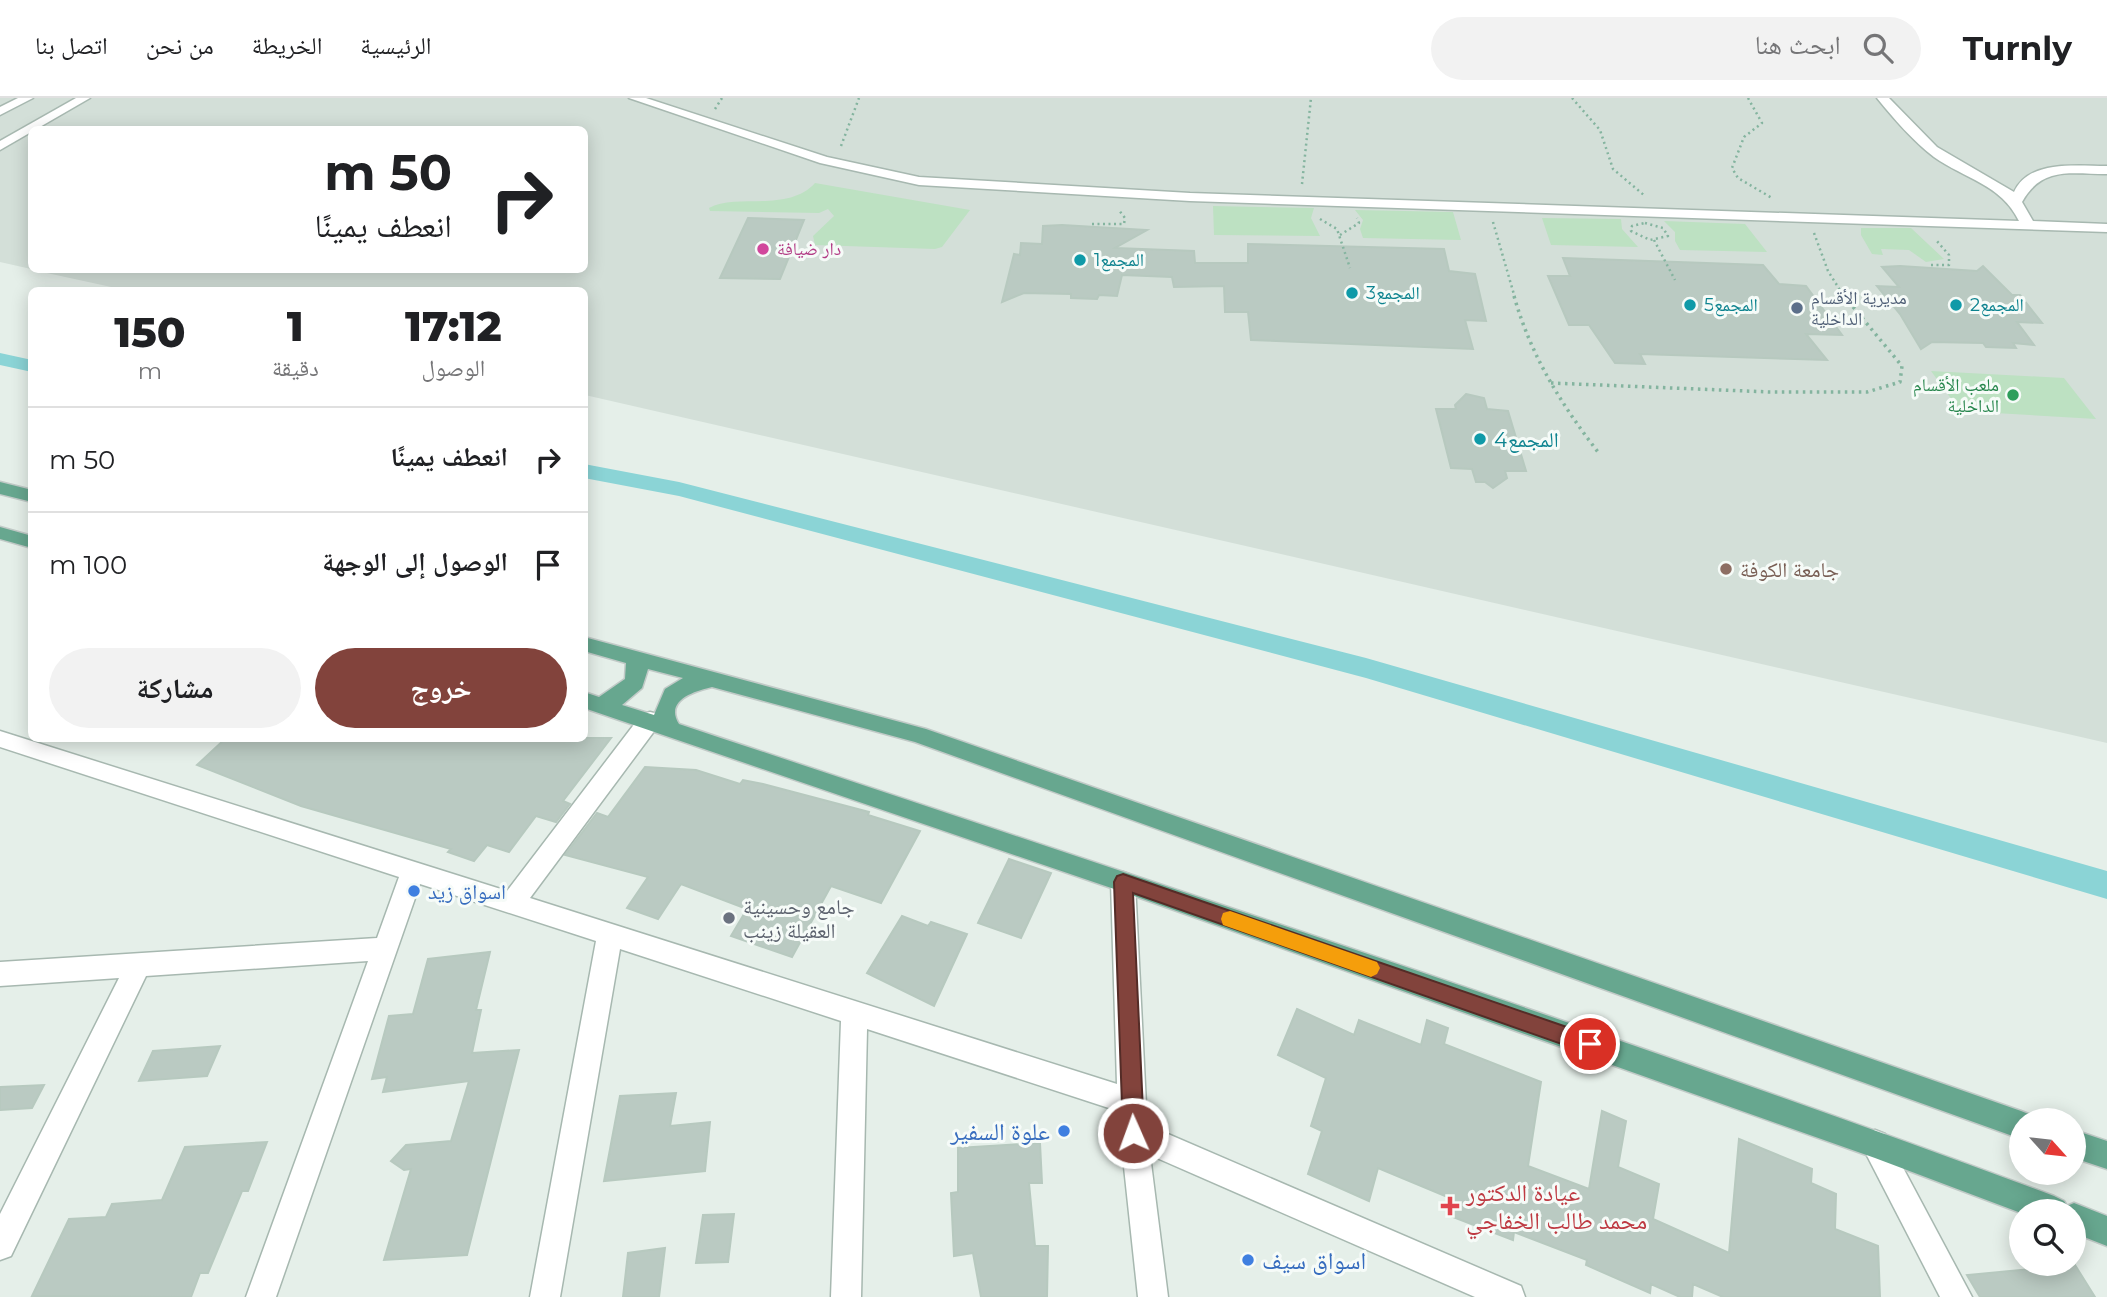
<!DOCTYPE html>
<html lang="ar">
<meta charset="utf-8">
<style>
:root{--surface:#fff;--page:#f2f2f2;--text:#202124;--muted:#757577;--line:#e0e0e0;--accent:#82433c}
body{margin:0;font-family:Montserrat,"Noto Naskh Arabic",sans-serif;background:var(--page);color:var(--text);direction:rtl;height:100vh;display:flex;flex-direction:column;font-size:26px;white-space:nowrap}
*{box-sizing:border-box;margin:0}
p{font-size:23px;color:var(--muted)}
.icon{flex:none;width:38px;height:38px;fill:none;stroke:currentColor;stroke-width:2;stroke-linecap:round;stroke-linejoin:round}
.map{position:relative;flex:1;overflow:hidden;direction:ltr}
.panel{position:absolute;left:28px;top:189px;width:560px;height:455px;display:flex;flex-direction:column;background:var(--surface);border-radius:10px;box-shadow:0 4px 18px #0003;direction:rtl}
.panel>*{flex:none}
.top-card{position:absolute;left:28px;top:28px;width:560px;height:147px;border-radius:10px;box-shadow:0 4px 18px #0003;direction:rtl;background:#fff;color:var(--text);overflow:hidden}
.needle{width:46px;rotate:117deg}
.buttons{position:absolute;left:2009px;top:1010px;display:grid;gap:14px}
.buttons a{display:grid;place-items:center;width:77px;height:77px;border-radius:50%;background:var(--surface);box-shadow:0 4px 18px #0003;font-size:35px}
.pin{position:absolute;display:grid;place-items:center;width:60px;height:60px;color:#fff;margin:-30px;border:4px solid #fff;border-radius:50%;box-shadow:0 2px 7px #0007}
.me{position:absolute;width:77px;margin:-38px;rotate:358deg;stroke-linejoin:round;filter:drop-shadow(0 0 5px #0008)}
.turn{display:flex;align-items:center;gap:24px;height:147px;padding:0 21px;font-size:32px}
.turn .icon{width:91px;height:91px;stroke-width:2.5}
.turn b{display:block;font-size:49px;line-height:60px}
.eta{display:flex;justify-content:space-evenly;align-items:center;height:119px;text-align:center}
.eta b{font-size:42px;font-weight:800;line-height:49px}
.action{display:flex;gap:14px;margin-top:auto;padding:14px 21px}
.action a{flex:1;height:80px;border-radius:42px;background:var(--accent);color:#fff;font-size:28px;font-weight:800;line-height:80px;text-align:center}
.action a+a{background:var(--page);color:var(--text)}
ul{padding:0;list-style:none}
li{display:flex;align-items:center;gap:21px;height:105px;padding:0 21px;border-top:2px solid var(--line)}
li div{flex:1}
li b{display:block;font-size:26px}
li em{font-style:normal}
header{display:flex;align-items:center;gap:42px;box-sizing:border-box;height:98px;padding:0 35px;background:var(--surface);border-bottom:2px solid var(--line)}
header strong{font-size:33px}
nav{display:flex;gap:38px;margin-inline-start:auto;font-size:24px}
.search{width:490px;height:63px;background:var(--page);display:flex;align-items:center;gap:18px;box-sizing:border-box;padding:0 24px;border-radius:38px;color:var(--muted);font-size:26px}
.map>svg:first-child{display:block}
.built{fill:#d3dfd8}
.green{fill:#bde1c2}
.lines{fill:none;stroke-linecap:round;stroke-linejoin:round}
.canal{fill:#8bd4d6;fill-rule:evenodd}
.building{fill:#bacac2;stroke:#b7c9bf;stroke-width:2}
.minor-casing{stroke:#a7b8b0;stroke-width:3}
.major-casing{stroke:#c1cac7;stroke-width:3}
.path-far1{stroke:#84b49f;stroke-width:2.5;stroke-dasharray:2 3.5;stroke-linecap:butt}
.path{stroke:#84b49f;stroke-width:3.5;stroke-dasharray:2.5 4.5;stroke-linecap:butt}
.minor{fill:#fff;fill-rule:evenodd}
.major{fill:#67a78f;fill-rule:evenodd}
.route{fill:#82433c;stroke:#542c27;stroke-width:2}
.slow{fill:#f59e0b}
.hotel-dot{fill:#d1479c;stroke:#f6fbf8;stroke-width:2.5}
.culture-dot{fill:#0f9aa8;stroke:#f6fbf8;stroke-width:2.5}
.service-dot{fill:#5c6f8a;stroke:#f6fbf8;stroke-width:2.5}
.leisure-dot{fill:#2e9e5b;stroke:#f6fbf8;stroke-width:2.5}
.education-dot{fill:#8d6e63;stroke:#f6fbf8;stroke-width:2.5}
.shop-dot{fill:#3f7fe0;stroke:#f6fbf8;stroke-width:2.5}
.worship-dot{fill:#6b7280;stroke:#f6fbf8;stroke-width:2.5}
.health-dot{fill:#e0444e;stroke:#f6fbf8;stroke-width:2.5}
.labels{text-anchor:middle;dominant-baseline:central;stroke-width:6;stroke-linejoin:round;paint-order:stroke}
.far-hotel-label{font-size:18px;fill:#b23c85;stroke:#f6fbf8;text-anchor:start}
.far-culture-label{font-size:18px;fill:#0d838f;stroke:#f6fbf8;text-anchor:start}
.far-service-label{font-size:18px;fill:#4e5e75;stroke:#f6fbf8;text-anchor:start}
.far-leisure-label{font-size:18px;fill:#27864d;stroke:#f6fbf8;text-anchor:end}
.culture-label{font-size:21px;fill:#0d838f;stroke:#f6fbf8;text-anchor:start}
.education-label{font-size:21px;fill:#785e54;stroke:#f6fbf8;text-anchor:start}
.shop-label{font-size:21px;fill:#366cbe;stroke:#f6fbf8;text-anchor:start}
.worship-label{font-size:21px;fill:#5b616d;stroke:#f6fbf8;text-anchor:start}
.near-shop-label{font-size:24px;fill:#366cbe;stroke:#f6fbf8;text-anchor:end}
.near-health-label{font-size:24px;fill:#be3a42;stroke:#f6fbf8;text-anchor:start}
</style>
<header>
<strong>Turnly</strong>
<div class="search"><svg class="icon" aria-label="search" viewBox="0 0 24 24"><circle cx="10" cy="10" r="6"/><path d="M15 15l6 6"/></svg>ابحث هنا</div>
<nav><a>الرئيسية</a><a>الخريطة</a><a>من نحن</a><a>اتصل بنا</a></nav>
</header>
<div class="map">
<svg width="2107" height="1199" viewBox="0 0 2107 1199">
<rect width="100%" height="100%" fill="#e5efe9"/>
<path class="built" d="M0,0H2107V645L585,297L584,192H125L33,172H584V32H32L31,171L0,164Z"/>
<g class="green">
<path d="M815,85L970,112L942,149L935,151L815,147L813,138L834,118L828,111L819,115L710,113L709,110C735,95 788,115 815,85Z"/>
<path d="M1213,108L1314,110L1311,120L1320,138L1214,137Z"/>
<path d="M1355,112L1453,114L1461,142L1363,140L1360,131L1363,122Z"/>
<path d="M1542,120L1621,121L1622,131L1638,149L1551,147Z"/>
<path d="M1664,123L1745,126L1767,154L1680,152L1675,143V134Z"/>
<path d="M1861,130H1911L1944,161L1926,164L1909,152L1881,151L1883,157L1872,156L1861,137Z"/>
<path d="M1931,273L2064,280L2096,321L1960,313Z"/>
</g>
<g class="lines">
<g class="canal">
<path d="M0,255L32,262V274L0,267Z"/>
<path d="M584,366L679,384L1366,560L2107,773V801L1366,580L679,398L584,380Z"/>
</g>
</g>
<g class="building">
<path d="M748,120L804,122L780,181L720,180Z"/>
<path d="M1062,127L1147,132L1115,150L1194,153L1195,165H1248V146L1444,151L1449,173L1475,176L1486,223L1465,222L1473,251L1251,242L1248,214H1225L1224,188L1174,189L1172,179L1122,177L1117,198L1099,197L1097,201L1071,200V196L1024,195L1002,204L1014,156L1020,157L1021,145L1042,146L1043,128Z"/>
<path d="M1563,160L1763,167L1779,186L1806,188L1842,237L1806,236L1827,262L1640,256L1645,266L1615,265L1589,227H1569L1548,178H1570Z"/>
<path d="M1900,168L1977,173L1983,168L2012,197H2020L2042,225L2017,224L2034,247L2013,245L2016,250L1986,249L1983,245L1932,244L1921,251L1900,216L1877,188L1899,189L1882,169Z"/>
<path d="M1466,296L1484,300L1487,311L1508,313L1526,373H1505L1507,380L1493,390L1485,384H1476L1472,371L1451,370L1436,311H1456L1455,307Z"/>
<path d="M226,640H611L563,703L570,706L556,724L536,718L509,754L487,747L474,763L448,754L451,751L301,708L197,667Z"/>
<path d="M645,669L696,672L740,686L743,682L763,686L869,714L868,717L920,733L881,805L831,788L792,859L731,838L747,811L681,786L658,821L627,810L648,779L565,757L597,715L608,719Z"/>
<path d="M1009,761L1051,775L1021,840L978,825Z"/>
<path d="M902,818L928,828L931,824L967,836L934,908L867,875Z"/>
<path d="M490,854L476,912H481L472,955L519,952L467,1157L384,1162L411,1071L404,1072L391,1063L406,1047L451,1043L469,983L383,994L387,979L372,981L389,918L413,916L428,861Z"/>
<path d="M1297,911L1354,937L1359,922L1421,947L1427,922L1448,930L1444,946L1541,984L1528,1068L1589,1091L1602,1013L1626,1023L1618,1069L1659,1086L1653,1121L1729,1155L1739,1041L1812,1071L1811,1085L1836,1096L1835,1131L1878,1148L1880,1199H1723L1693,1186L1692,1199H1680L1651,1186L1650,1195L1586,1167L1587,1162L1514,1134L1513,1142L1448,1117L1450,1100L1378,1070L1369,1103L1308,1076L1322,1033L1311,1028L1326,980L1278,957Z"/>
<path d="M220,948L207,978L139,983L153,953Z"/>
<path d="M44,987L32,1010L0,1012V989Z"/>
<path d="M676,995L670,1028L710,1024L705,1073L604,1083L620,998Z"/>
<path d="M267,1044L248,1093H242L208,1175H200L191,1199L32,1198L69,1121L106,1119L112,1106L162,1102L185,1049Z"/>
<path d="M1040,1045L1042,1085H1029L1035,1148H1048L1047,1199H981L973,1155L954,1158L951,1095L958,1094V1050Z"/>
<path d="M734,1116L728,1164L696,1165L703,1117Z"/>
<path d="M665,1150L659,1199H623L628,1155Z"/>
<path d="M2075,1167L2095,1199H1980L1967,1177Z"/>
</g>
<g class="lines">
<defs>
<g id="minor">
<path d="M18,0H33L0,17V9Z"/>
<path d="M76,0H90L0,52V43Z"/>
<path d="M629,0H646L827,59L919,79L1190,95L2019,123C2001,86 1965,81 1934,59C1913,43 1894,21 1877,0H1889L1937,49L2014,94C2029,61 2077,68 2107,68V76C2070,76 2042,68 2022,104L2033,123L2107,126V134L1190,103L919,87L820,65Z"/>
<path d="M650,614L658,616L661,622L658,628L530,800L1117,986L1111,784L1115,777L1123,774L1131,777L1135,784L1147,1027L1521,1188L1525,1199H1475L1150,1057L1168,1199H1138L1118,1013L867,931L861,1199H831L841,923L620,851L560,1199H530L596,843L420,786L276,1199H246L368,863L146,878L11,1158L0,1162V1116L119,880L0,888V864L377,840L399,779L0,649V633L507,793L642,616Z"/>
<path d="M1875,1032L1885,1036L1972,1199H1940L1861,1046L1865,1036Z"/>
</g>
<g id="major">
<path d="M0,384L32,392V404L0,396Z"/>
<path d="M0,429L32,438V450L0,441Z"/>
<path d="M584,539L926,631L2021,1013L2031,1017L2033,1022H2021V1041L915,644L712,589C695,593 664,602 679,626C1139,779 1600,930 2054,1098L2064,1103L2067,1108L2074,1105L2107,1118V1148L2074,1135V1113L2021,1115L1875,1060L1123,794L584,610V594L599,599L625,581L626,565L584,553ZM648,571L683,580L665,591L654,617L622,607L642,590Z"/>
<path d="M2074,1032L2107,1043V1071L2074,1060Z"/>
</g>
</defs>
<use href="#minor" class="minor-casing"/>
<use href="#major" class="major-casing"/>
<g class="path-far1">
<path d="M1572,0L1600,32L1613,71L1645,98"/>
<path d="M1748,0L1762,25L1744,39L1732,70L1738,80L1772,100"/>
<path d="M715,11L722,0"/>
<path d="M841,48L859,0"/>
<path d="M1302,86L1311,0"/>
<path d="M1320,121L1337,131L1350,170"/>
<path d="M1493,124L1515,200"/>
<path d="M1645,125L1663,130L1668,138L1650,142L1631,133L1632,128Z"/>
<path d="M1092,126H1124L1125,120L1118,111"/>
<path d="M1814,135L1828,173L1845,200"/>
<path d="M1340,137L1359,125L1357,120"/>
<path d="M1654,142L1675,182"/>
<path d="M1931,167H1949V157L1936,142"/>
</g>
<g class="path">
<path d="M1514,198C1531,258 1561,306 1598,354"/>
<path d="M1551,285L1770,294H1867L1900,284L1902,268L1844,198"/>
</g>
<use href="#minor" class="minor"/>
<use href="#major" class="major"/>
</g>
<path class="route" d="M1123,776L1590,937L1597,940L1600,946L1597,953L1590,956L1133,795L1144,1035L1141,1042L1133,1046L1126,1042L1123,1035L1114,784L1117,778Z"/>
<path class="slow" d="M1230,813L1377,864L1380,870L1377,876L1371,879L1223,827L1221,821L1223,815Z"/>
<circle class="hotel-dot" cx="763" cy="151" r="7"/>
<g class="culture-dot">
<circle cx="1080" cy="162" r="7"/>
<circle cx="1352" cy="195" r="7"/>
<circle cx="1690" cy="207" r="7"/>
<circle cx="1956" cy="207" r="7"/>
<circle cx="1480" cy="341" r="7"/>
</g>
<circle class="service-dot" cx="1797" cy="210" r="7"/>
<circle class="leisure-dot" cx="2013" cy="297" r="7"/>
<circle class="education-dot" cx="1726" cy="471" r="7"/>
<g class="shop-dot">
<circle cx="414" cy="793" r="7"/>
<circle cx="1064" cy="1033" r="7"/>
<circle cx="1248" cy="1162" r="7"/>
</g>
<circle class="worship-dot" cx="729" cy="820" r="7"/>
<path class="health-dot" d="M1446.5 1097.5h7v7h7v7h-7v7h-7v-7h-7v-7h7z"/>
<g class="labels">
<g class="far-hotel-label">
<text x="777" y="151">دار ضيافة</text>
</g>
<g class="far-culture-label">
<text x="1094" y="162">المجمع1</text>
<text x="1366" y="195">المجمع3</text>
<text x="1704" y="207">المجمع5</text>
<text x="1970" y="207">المجمع2</text>
</g>
<g class="far-service-label">
<text x="1811" y="200">مديرية الأقسام<tspan x="1811" dy="21">الداخلية</tspan></text>
</g>
<g class="far-leisure-label">
<text x="1999" y="287">ملعب الأقسام<tspan x="1999" dy="21">الداخلية</tspan></text>
</g>
<g class="culture-label">
<text x="1494" y="341">المجمع4</text>
</g>
<g class="education-label">
<text x="1740" y="471">جامعة الكوفة</text>
</g>
<g class="shop-label">
<text x="428" y="793">اسواق زيد</text>
</g>
<g class="worship-label">
<text x="743" y="808">جامع وحسينية<tspan x="743" dy="24">العقيلة زينب</tspan></text>
</g>
<g class="near-shop-label">
<text x="1050" y="1033">علوة السفير</text>
<text x="1262" y="1162" text-anchor="start">اسواق سيف</text>
</g>
<g class="near-health-label">
<text x="1466" y="1094">عيادة الدكتور<tspan x="1466" dy="28">محمد طالب الخفاجي</tspan></text>
</g>
</g>
</svg>
<div class="buttons">
<a><svg class="needle" viewBox="-14 -14 28 28"><path d="M0-13l5 13h-10z" fill="#e53935"/><path d="M0 13l5-13h-10z" fill="#757577"/></svg></a>
<a><svg class="icon" aria-label="search" viewBox="0 0 24 24"><circle cx="10" cy="10" r="6"/><path d="M15 15l6 6"/></svg></a>
</div>
<div class="pin" style="left:1590px;top:946px;background:#d93025"><svg class="icon" aria-label="arrive" viewBox="0 0 24 24"><path d="M6 21V4h12l-3 4 3 4H6"/></svg></div>
<svg class="me" style="left:1133px;top:1035px" viewBox="-20 -20 40 40"><circle r="17" fill="#82433c" stroke="#fff" stroke-width="3"/><path d="M0-11L8 9 0 5-8 9z" fill="#fff"/></svg>
<div class="top-card">
<div class="turn"><svg class="icon" aria-label="right" viewBox="0 0 24 24"><path d="M7 20v-9h11M14 6l5 5-5 5"/></svg><div><b>50 m</b>انعطف يمينًا</div></div>
</div>
<section class="panel">
<div class="eta">
<div><b>17:12</b><p>الوصول</p></div>
<div><b>1</b><p>دقيقة</p></div>
<div><b>150</b><p>m</p></div>
</div>
<ul>
<li><svg class="icon" aria-label="right" viewBox="0 0 24 24"><path d="M7 20v-9h11M14 6l5 5-5 5"/></svg><div><b>انعطف يمينًا</b></div><em>50 m</em></li>
<li><svg class="icon" aria-label="arrive" viewBox="0 0 24 24"><path d="M6 21V4h12l-3 4 3 4H6"/></svg><div><b>الوصول إلى الوجهة</b></div><em>100 m</em></li>
</ul>
<div class="action"><a>خروج</a><a>مشاركة</a></div>
</section>
</div>
